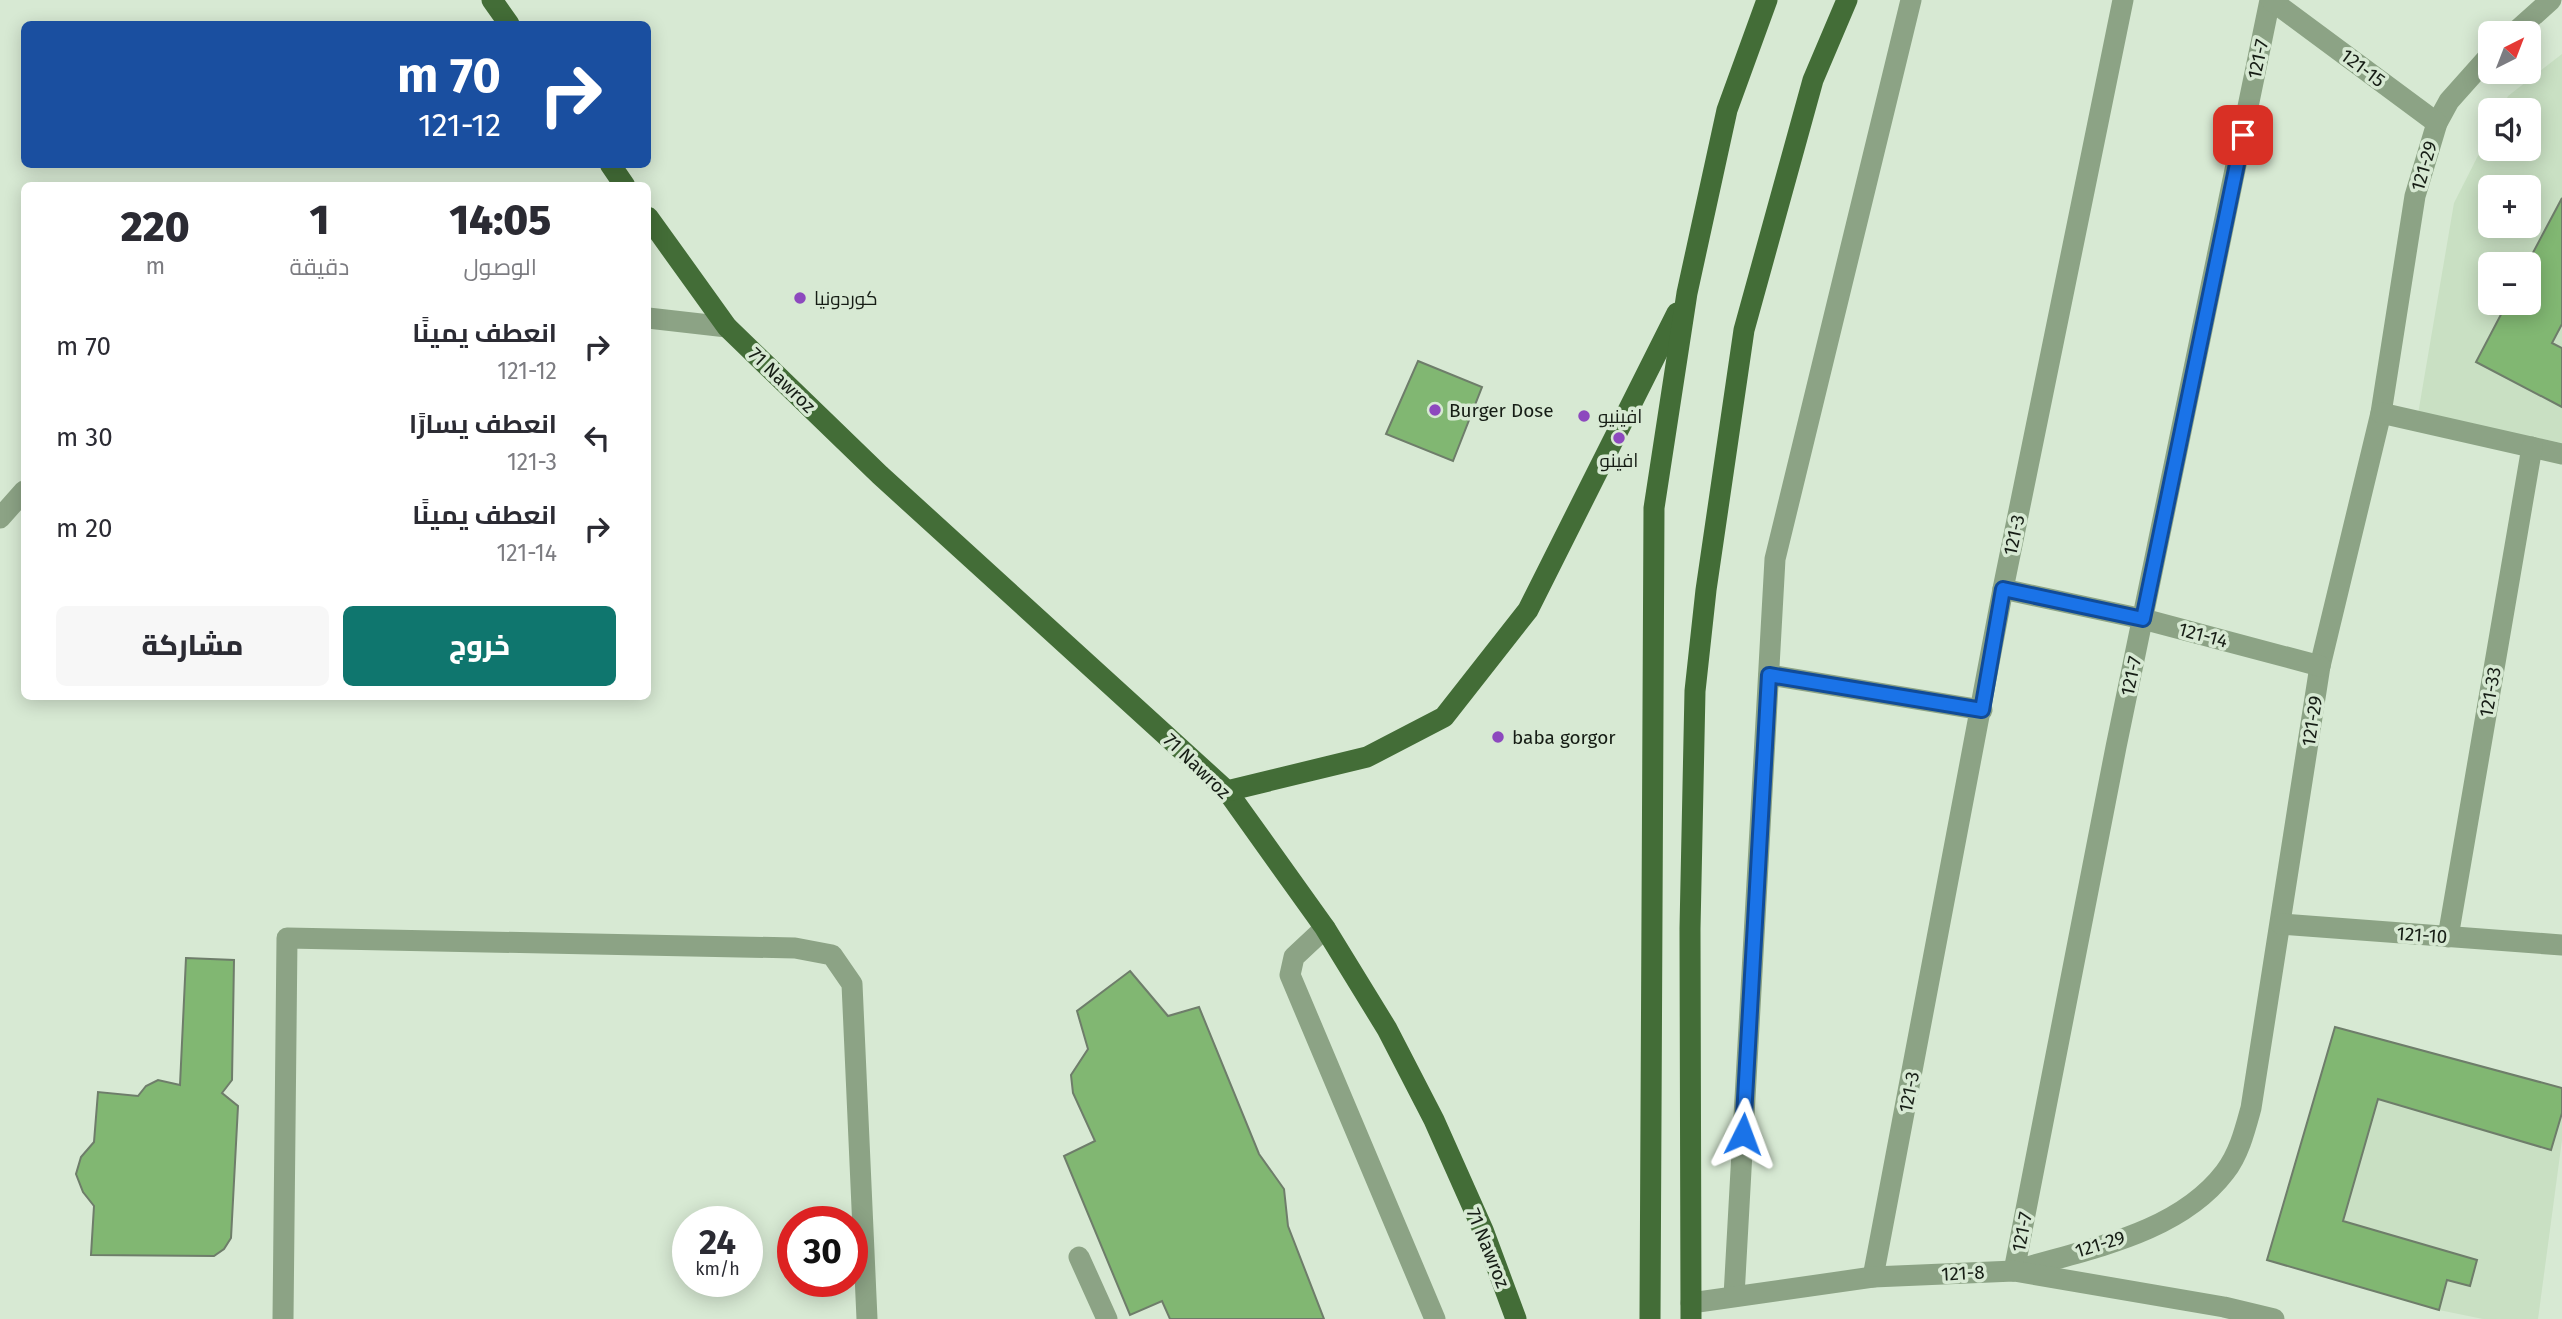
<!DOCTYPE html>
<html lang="ar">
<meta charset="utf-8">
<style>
:root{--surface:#fff;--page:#f7f7f7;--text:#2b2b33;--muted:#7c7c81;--accent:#0f766e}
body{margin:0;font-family:"Fira Sans",Cairo,sans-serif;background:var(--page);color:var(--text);direction:rtl;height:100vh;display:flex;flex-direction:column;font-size:26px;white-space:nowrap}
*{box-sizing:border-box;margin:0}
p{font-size:23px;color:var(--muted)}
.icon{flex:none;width:38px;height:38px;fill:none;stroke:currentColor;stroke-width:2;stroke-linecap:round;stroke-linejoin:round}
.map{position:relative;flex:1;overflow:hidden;direction:ltr}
.panel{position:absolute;left:21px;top:182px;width:630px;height:518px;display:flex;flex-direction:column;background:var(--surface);border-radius:10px;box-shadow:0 4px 18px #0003;direction:rtl}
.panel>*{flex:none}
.guide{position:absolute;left:21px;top:21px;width:630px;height:147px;border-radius:10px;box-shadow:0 4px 18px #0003;direction:rtl;background:#1a4fa0;color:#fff;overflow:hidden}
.needle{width:46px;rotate:42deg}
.tools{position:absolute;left:2478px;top:21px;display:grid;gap:14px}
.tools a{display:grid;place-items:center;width:63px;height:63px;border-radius:10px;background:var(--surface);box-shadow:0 4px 18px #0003;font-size:35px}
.speed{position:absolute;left:672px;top:1206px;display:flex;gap:14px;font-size:35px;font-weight:700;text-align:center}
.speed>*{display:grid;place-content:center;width:91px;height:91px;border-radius:50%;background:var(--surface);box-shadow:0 4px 18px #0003;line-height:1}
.speed small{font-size:18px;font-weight:400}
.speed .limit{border:10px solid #d22;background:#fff;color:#111}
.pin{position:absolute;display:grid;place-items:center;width:60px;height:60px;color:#fff;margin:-30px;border-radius:14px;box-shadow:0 4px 10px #0006}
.me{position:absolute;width:77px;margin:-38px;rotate:3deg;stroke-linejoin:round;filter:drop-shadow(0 0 5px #0008)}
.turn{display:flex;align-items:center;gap:24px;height:147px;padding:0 35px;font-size:32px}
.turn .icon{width:91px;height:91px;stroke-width:2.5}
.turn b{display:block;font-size:49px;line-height:60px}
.eta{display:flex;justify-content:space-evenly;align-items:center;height:119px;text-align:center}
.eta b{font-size:42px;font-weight:800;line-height:49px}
.primary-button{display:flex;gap:14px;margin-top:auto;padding:14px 35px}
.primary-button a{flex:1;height:80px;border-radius:10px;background:var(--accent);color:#fff;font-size:28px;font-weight:800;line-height:80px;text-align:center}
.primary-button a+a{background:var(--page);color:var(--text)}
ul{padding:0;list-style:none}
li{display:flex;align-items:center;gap:21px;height:91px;padding:0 35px}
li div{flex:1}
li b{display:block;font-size:26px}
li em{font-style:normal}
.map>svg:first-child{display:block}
.built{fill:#c9e0c3;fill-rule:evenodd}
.building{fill:#81b772;stroke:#6e7d6a;stroke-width:2}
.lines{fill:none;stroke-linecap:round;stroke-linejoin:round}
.minor{stroke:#8ca385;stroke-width:21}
.major{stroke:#436d37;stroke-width:21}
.route-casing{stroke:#114b97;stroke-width:18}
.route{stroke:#1a73e8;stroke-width:12}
.poi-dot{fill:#8d49be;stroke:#d7e9d3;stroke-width:2.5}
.labels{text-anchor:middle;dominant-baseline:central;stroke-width:7;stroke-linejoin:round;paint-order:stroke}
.street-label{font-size:19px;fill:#161d15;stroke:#d7e9d3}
.poi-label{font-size:19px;fill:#161d15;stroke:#d7e9d3;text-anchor:start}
</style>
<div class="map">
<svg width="2562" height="1319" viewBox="0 0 2562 1319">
<rect width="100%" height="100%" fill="#d7e9d3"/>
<g class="built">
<path d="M2562,54V443L2418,414L2454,203L2490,132V149H2529V110H2501L2508,96ZM2490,187H2529V226H2490ZM2490,264H2529V303H2490Z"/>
<path d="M2335,1027L2562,1088V1140L2538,1319H2483L2439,1310L2267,1260Z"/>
</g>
<g class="building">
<path d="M2562,198V324L2552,343L2562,348V407L2476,362L2507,303H2529L2527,264Z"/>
<path d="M1418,361L1482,387L1453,461L1386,434Z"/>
<path d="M186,958L234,960L232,1080L222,1093L238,1106L231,1238L224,1249L214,1256L91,1255L94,1206L83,1192L76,1174L81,1157L94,1142L98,1092L138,1096L146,1086L158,1080L180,1085Z"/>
<path d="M1130,971L1168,1016L1199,1007L1259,1154L1284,1189L1288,1226L1324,1319H1170L1162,1301L1130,1315L1064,1156L1095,1141L1073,1093L1071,1075L1088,1049L1077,1011Z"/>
<path d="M2335,1027L2562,1088V1113L2551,1150L2378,1099L2343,1221L2477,1260L2470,1286L2447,1280L2439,1310L2267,1260Z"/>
</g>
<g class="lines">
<g class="minor">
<path d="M2270,0L2116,747L2014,1271C2085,1249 2177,1235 2225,1172C2239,1154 2245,1130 2251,1108L2320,666L2381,413L2415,196L2437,123L2449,101L2490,55"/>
<path d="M2271,0L2437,123"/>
<path d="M2514,33L2551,0"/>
<path d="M648,318L727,327"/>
<path d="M2381,413L2562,454"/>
<path d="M0,518L24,491"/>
<path d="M2003,589L2143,619L2320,666"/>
<path d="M1769,675L1982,710"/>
<path d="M2281,924L2562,945"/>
<path d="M1325,928L1294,957L1290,975L1435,1319"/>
<path d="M2448,937L2532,447"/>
<path d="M1079,1257L1107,1319"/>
<path d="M1873,1277L2003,589L2123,0"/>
<path d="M1734,1296L1775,559L1911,0"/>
<path d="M1691,1303L1873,1277L2014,1271L2224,1307L2274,1319"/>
<path d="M283,1319L287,938L795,948L832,955L852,984L867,1319"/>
</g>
<g class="major">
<path d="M492,0L509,24"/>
<path d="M610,164L625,186"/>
<path d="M648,217L727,327L880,475L1227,791L1325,928L1387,1029L1434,1120L1483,1230L1516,1319"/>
<path d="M1227,791L1367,757L1444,717L1528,610L1677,313"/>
<path d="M1650,1319L1654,508L1687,293L1727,110L1767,0"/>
<path d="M1691,1319L1690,929L1695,691L1706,590L1744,330L1813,80L1847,0"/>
</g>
</g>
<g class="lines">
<defs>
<path id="route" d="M1743,1134L1769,675L1982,710L2003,589L2143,619L2243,135"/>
</defs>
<use href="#route" class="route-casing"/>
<use href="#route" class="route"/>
</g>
<g class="poi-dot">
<circle cx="800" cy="298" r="7"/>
<circle cx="1435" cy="410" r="7"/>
<circle cx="1584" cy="416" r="7"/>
<circle cx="1619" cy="438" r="7"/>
<circle cx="1498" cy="737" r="7"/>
</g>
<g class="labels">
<g class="street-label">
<text transform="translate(2258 59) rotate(-78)">121-7</text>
<text transform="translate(2363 68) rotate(37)">121-15</text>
<text transform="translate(2424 166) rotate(-74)">121-29</text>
<text transform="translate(782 380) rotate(44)">71 Nawroz</text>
<text transform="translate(2014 535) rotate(-78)">121-3</text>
<text transform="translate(2203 635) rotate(15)">121-14</text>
<text transform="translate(2131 676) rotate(-78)">121-7</text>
<text transform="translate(2490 692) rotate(-80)">121-33</text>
<text transform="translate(2312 721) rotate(-81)">121-29</text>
<text transform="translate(1197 766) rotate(44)">71 Nawroz</text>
<text transform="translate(2422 935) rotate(4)">121-10</text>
<text transform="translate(1909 1092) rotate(-79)">121-3</text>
<text transform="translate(2022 1232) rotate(-79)">121-7</text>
<text transform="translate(2100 1244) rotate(-17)">121-29</text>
<text transform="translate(1488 1248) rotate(68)">71 Nawroz</text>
<text transform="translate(1963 1273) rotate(-3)">121-8</text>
</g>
<g class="poi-label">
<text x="814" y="298">كوردونيا</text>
<text x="1449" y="410">Burger Dose</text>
<text x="1598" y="416">افينيو</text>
<text x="1619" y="460" text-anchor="middle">افينو</text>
<text x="1512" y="737">baba gorgor</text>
</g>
</g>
</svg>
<div class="tools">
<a><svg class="needle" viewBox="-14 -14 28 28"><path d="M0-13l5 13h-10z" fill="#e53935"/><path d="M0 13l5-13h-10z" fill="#7c7c81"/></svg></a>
<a><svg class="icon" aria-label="sound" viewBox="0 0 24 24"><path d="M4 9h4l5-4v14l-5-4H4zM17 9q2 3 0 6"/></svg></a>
<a>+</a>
<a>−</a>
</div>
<div class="speed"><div>24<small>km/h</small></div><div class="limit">30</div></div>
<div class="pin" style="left:2243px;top:135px;background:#d93025"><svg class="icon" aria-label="arrive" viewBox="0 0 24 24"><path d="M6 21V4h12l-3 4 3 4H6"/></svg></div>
<svg class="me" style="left:1743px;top:1134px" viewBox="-20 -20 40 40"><path d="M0-17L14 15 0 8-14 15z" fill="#1a73e8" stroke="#fff" stroke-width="4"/></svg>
<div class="guide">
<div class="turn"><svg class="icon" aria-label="right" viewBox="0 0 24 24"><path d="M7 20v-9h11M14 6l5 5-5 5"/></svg><div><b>70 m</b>121-12</div></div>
</div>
<section class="panel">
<div class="eta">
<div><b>14:05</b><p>الوصول</p></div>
<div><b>1</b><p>دقيقة</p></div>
<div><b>220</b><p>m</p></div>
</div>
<ul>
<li><svg class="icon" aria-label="right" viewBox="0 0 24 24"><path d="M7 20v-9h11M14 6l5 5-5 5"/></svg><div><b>انعطف يمينًا</b><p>121-12</p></div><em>70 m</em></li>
<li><svg class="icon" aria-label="left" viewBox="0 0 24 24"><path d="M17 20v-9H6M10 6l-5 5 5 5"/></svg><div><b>انعطف يسارًا</b><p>121-3</p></div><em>30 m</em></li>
<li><svg class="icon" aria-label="right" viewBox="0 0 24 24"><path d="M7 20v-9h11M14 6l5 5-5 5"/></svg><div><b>انعطف يمينًا</b><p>121-14</p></div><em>20 m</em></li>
</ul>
<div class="primary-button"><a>خروج</a><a>مشاركة</a></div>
</section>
</div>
